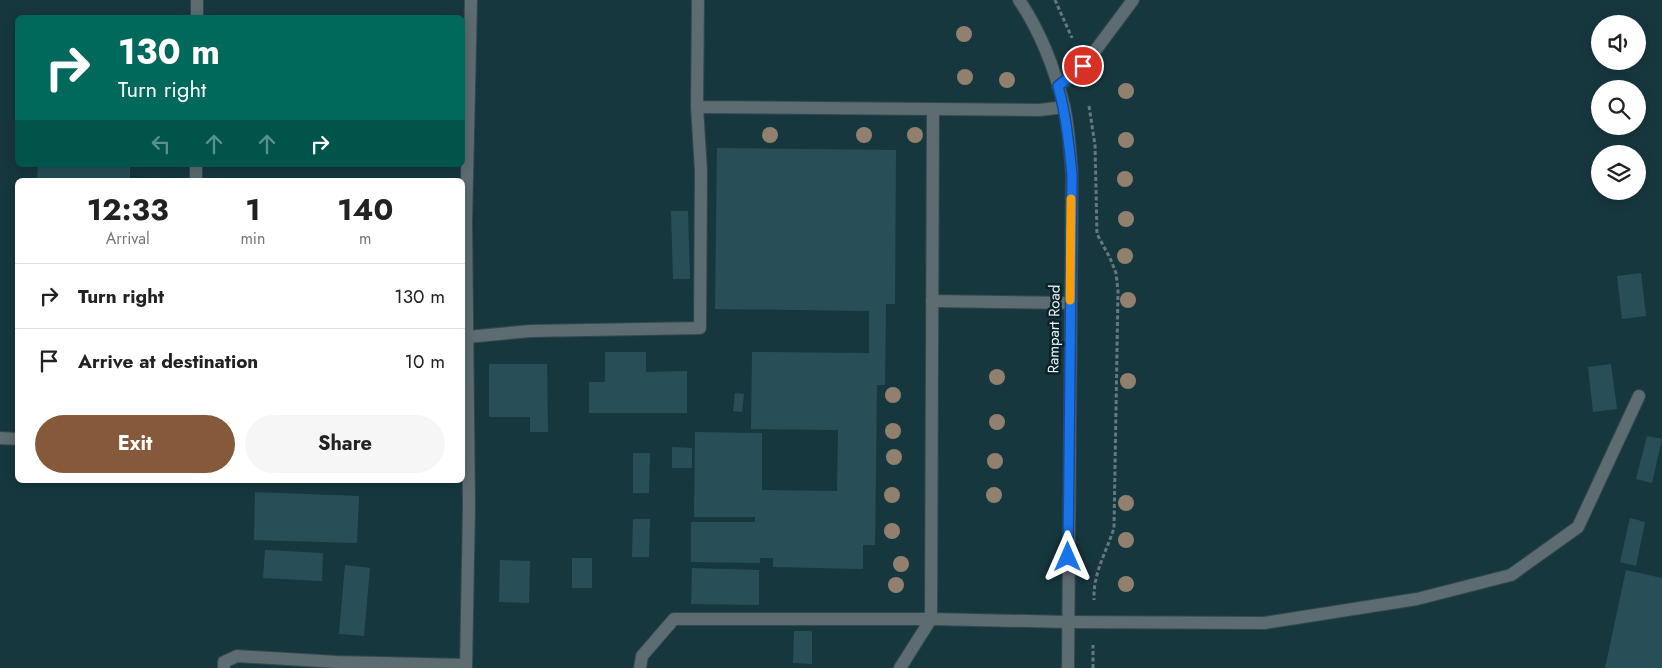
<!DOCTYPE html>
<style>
:root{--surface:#fff;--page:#f6f6f6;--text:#222;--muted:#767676;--line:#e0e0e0;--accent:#855939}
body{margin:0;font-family:Jost,sans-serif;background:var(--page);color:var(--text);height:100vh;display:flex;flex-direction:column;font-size:19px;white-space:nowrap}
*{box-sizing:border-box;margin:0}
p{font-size:16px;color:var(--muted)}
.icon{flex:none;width:28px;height:28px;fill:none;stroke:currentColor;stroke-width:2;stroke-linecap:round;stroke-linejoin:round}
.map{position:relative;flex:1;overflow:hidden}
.sheet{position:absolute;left:15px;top:178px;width:450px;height:305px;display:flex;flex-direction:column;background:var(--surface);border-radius:8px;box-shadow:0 2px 12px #0003}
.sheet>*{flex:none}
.hud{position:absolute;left:15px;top:15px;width:450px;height:152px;border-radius:8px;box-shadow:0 2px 12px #0003;background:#00695c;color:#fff;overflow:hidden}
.controls{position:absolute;left:1591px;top:15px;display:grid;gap:10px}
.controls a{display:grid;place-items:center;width:55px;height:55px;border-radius:50%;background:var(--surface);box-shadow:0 2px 12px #0003;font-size:25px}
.pin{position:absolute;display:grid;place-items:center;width:42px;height:42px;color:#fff;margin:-21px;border:2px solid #fff;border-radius:50%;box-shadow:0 1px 5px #0007}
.me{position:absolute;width:55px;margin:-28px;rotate:0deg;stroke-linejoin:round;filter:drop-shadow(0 0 4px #0008)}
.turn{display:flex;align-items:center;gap:18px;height:105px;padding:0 20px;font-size:22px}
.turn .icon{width:65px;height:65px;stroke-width:2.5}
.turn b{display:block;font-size:35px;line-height:42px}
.lanes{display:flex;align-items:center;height:48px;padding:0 20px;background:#0003;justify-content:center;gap:25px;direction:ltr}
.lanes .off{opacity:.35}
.eta{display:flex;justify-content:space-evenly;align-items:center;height:85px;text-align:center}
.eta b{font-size:30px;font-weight:700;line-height:35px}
.action{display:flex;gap:10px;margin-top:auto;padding:10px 20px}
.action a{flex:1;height:58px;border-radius:30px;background:var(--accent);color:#fff;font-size:20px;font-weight:700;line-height:58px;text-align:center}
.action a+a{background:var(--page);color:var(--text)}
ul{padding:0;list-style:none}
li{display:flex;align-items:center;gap:15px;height:65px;padding:0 20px;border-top:1px solid var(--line)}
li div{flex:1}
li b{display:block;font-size:19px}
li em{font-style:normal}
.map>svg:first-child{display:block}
.built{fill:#17373f;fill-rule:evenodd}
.building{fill:#284f58}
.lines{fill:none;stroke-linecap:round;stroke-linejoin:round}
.lane-casing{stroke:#33484d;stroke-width:14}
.street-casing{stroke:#33484d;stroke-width:14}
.path{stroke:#65787d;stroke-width:3;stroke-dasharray:4 2.5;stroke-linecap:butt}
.lane{stroke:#5c6c70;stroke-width:12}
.street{stroke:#5c6c70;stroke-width:12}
.tree{fill:#92806f}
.route-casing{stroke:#114b97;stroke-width:12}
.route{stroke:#1a73e8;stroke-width:9}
.slow{stroke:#f59e0b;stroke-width:9}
.labels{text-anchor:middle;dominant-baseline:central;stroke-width:5;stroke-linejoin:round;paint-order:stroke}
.street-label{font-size:15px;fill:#eaf7fb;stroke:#0b2227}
</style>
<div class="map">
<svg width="1662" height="668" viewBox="0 0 1662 668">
<rect width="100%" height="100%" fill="#152c31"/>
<path class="built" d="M0,0H1662V668H0ZM18,18H462V165H18ZM1600,24H1638V61H1600ZM1600,89H1638V126H1600ZM1600,154H1638V191H1600ZM18,180H462V480H18Z"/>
<g class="building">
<path d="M717,148L896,150L895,304H886L885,385H877L875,545H863V569L773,567V558H760V563L691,562V522H755V517H694L695,432L762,433V490L837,491L838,430L751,429L752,352L869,353V311L715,309Z"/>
<path d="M38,165H130V180H37Z"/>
<path d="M671,211H688L690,279H673Z"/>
<path d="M1641,273L1646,316L1622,319L1617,276Z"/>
<path d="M605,352H646V372L687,371V413H589V382H605Z"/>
<path d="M489,364H547L548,432H530V417H489Z"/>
<path d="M1611,364L1617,409L1593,412L1588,367Z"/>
<path d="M735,393L744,394L742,412L733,411Z"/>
<path d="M1647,436L1662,439L1652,483L1636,479Z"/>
<path d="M672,447L692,448V468H672Z"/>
<path d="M633,453H650L649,493H633Z"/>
<path d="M255,492L359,496L357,543L254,540Z"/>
<path d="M1630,518L1645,522L1636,566L1620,562Z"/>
<path d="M633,519H650L649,557H632Z"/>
<path d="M265,550L323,553L322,581L263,578Z"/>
<rect x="572" y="558" width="20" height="30"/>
<path d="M500,560L530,561L529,603L499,602Z"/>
<path d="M345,565L370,568L364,636L339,634Z"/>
<path d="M692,568L759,570V605L691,604Z"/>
<path d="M1626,570L1662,578V668H1605Z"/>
<path d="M794,631H812V664L793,663Z"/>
</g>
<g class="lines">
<defs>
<g id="lane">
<path d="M698,0L697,107L1040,110L1064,107"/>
<path d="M197,18V0"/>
<path d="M1058,86L1086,63L1133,0"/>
<path d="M933,109L931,619L1068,622L1264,623L1417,599L1511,575L1578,527L1639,396"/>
<path d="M196,180V165"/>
<path d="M932,301L1070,303"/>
<path d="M467,337L530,331L700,328L701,171L697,107"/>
<path d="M0,438L18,439"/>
<path d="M224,668V662L237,656L337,662L466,665"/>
<path d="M466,668L469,506L466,222L471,0"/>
<path d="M640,668L642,656L674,619H931"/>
<path d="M900,668L931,619"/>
</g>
<path id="street" d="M1019,0C1040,31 1055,70 1064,106C1069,129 1070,152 1072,175L1068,668"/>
</defs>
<use href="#lane" class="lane-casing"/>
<use href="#street" class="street-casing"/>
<g class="path">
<path d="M1055,0L1072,38"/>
<path d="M1089,106L1095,145L1097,234L1110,258L1116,273L1118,291L1114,528C1106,553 1093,573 1094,600"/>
<path d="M1093,668V645"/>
</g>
<use href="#lane" class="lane"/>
<use href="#street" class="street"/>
</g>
<g class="tree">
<circle cx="964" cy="34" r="8"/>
<circle cx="965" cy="77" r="8"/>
<circle cx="1007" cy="80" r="8"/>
<circle cx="1126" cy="91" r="8"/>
<circle cx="770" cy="135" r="8"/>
<circle cx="864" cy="135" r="8"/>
<circle cx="915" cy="135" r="8"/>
<circle cx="1126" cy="140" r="8"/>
<circle cx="1125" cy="179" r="8"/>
<circle cx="1126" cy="219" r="8"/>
<circle cx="1125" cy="256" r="8"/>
<circle cx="1128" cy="300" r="8"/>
<circle cx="997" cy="377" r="8"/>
<circle cx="1128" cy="381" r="8"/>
<circle cx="893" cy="395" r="8"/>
<circle cx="997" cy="422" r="8"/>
<circle cx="893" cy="431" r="8"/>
<circle cx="894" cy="457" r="8"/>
<circle cx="995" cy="461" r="8"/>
<circle cx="892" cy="495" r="8"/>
<circle cx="994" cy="495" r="8"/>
<circle cx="1126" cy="503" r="8"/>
<circle cx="892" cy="531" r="8"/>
<circle cx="1126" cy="540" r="8"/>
<circle cx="901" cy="564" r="8"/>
<circle cx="1126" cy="584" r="8"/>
<circle cx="896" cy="585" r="8"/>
</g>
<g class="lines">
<defs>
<path id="route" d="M1068,557L1072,175C1069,145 1066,115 1058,86L1083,66"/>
</defs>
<use href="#route" class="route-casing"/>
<use href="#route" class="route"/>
<path class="slow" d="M1070,300L1071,199"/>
</g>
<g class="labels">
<g class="street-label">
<text transform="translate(1054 329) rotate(-89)">Rampart Road</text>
</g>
</g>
</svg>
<div class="controls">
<a><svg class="icon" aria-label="sound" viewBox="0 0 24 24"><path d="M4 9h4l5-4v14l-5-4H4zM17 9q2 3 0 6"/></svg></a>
<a><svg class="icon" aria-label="search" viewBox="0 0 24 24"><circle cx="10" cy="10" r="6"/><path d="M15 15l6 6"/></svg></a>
<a><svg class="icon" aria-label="layers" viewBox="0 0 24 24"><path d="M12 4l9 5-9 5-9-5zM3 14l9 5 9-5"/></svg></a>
</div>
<div class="pin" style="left:1083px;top:66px;background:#d93025"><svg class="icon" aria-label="arrive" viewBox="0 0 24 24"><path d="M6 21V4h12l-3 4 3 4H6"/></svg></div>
<svg class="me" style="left:1068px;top:557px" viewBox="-20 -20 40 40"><path d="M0-17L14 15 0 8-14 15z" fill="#1a73e8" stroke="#fff" stroke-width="4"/></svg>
<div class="hud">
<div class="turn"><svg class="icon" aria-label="right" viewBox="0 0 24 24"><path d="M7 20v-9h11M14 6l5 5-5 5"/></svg><div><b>130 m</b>Turn right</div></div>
<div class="lanes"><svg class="icon off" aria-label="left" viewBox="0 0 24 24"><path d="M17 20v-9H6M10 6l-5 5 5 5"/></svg><svg class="icon off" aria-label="ahead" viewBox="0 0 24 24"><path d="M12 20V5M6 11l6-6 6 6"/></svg><svg class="icon off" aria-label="ahead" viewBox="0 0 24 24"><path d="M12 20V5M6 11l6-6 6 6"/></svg><svg class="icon" aria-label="right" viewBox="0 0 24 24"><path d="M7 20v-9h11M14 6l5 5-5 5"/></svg></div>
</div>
<section class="sheet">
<div class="eta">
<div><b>12:33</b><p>Arrival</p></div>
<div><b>1</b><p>min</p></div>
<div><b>140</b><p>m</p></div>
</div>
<ul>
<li><svg class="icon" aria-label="right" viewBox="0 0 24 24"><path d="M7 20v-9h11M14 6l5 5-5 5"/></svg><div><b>Turn right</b></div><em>130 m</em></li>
<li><svg class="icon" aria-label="arrive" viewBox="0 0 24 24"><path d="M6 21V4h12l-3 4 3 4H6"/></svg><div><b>Arrive at destination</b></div><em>10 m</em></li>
</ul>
<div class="action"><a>Exit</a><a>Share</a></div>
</section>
</div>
